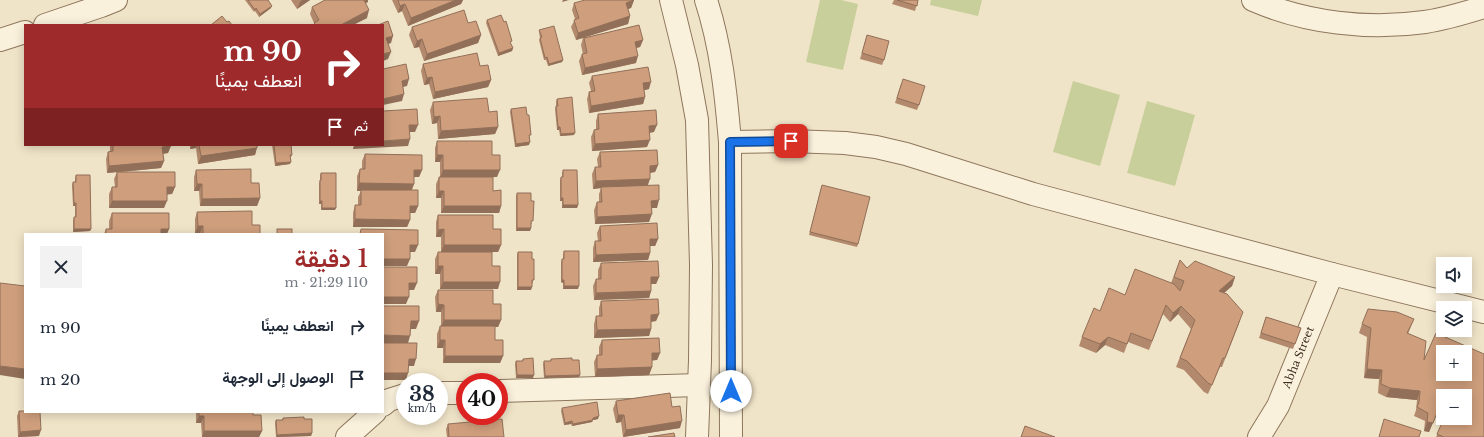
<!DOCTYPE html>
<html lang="ar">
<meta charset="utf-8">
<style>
:root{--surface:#fff;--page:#f2f2f3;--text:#1f2937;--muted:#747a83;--accent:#9e2a2b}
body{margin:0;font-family:"Libre Baskerville",Vazirmatn,serif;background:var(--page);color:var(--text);direction:rtl;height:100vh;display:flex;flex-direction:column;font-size:15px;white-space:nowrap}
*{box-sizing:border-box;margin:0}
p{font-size:13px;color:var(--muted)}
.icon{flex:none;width:22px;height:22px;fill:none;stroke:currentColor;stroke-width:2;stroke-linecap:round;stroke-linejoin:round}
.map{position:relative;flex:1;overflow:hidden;direction:ltr}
.drawer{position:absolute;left:24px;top:233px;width:360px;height:180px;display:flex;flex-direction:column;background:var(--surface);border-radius:0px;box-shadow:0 2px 10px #0003;direction:rtl}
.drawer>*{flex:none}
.guide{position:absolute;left:24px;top:24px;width:360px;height:122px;border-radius:0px;box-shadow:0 2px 10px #0003;direction:rtl;background:#9e2a2b;color:#fff;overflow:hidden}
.buttons{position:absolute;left:1436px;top:257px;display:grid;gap:8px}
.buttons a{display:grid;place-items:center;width:36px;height:36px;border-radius:0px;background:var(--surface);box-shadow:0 2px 10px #0003;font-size:20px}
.speed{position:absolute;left:396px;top:373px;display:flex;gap:8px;font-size:20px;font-weight:700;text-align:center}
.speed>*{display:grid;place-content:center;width:52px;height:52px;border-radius:50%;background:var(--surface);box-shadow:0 2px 10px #0003;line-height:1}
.speed small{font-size:10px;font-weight:400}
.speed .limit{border:6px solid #d22;background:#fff;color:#111}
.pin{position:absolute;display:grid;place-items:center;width:34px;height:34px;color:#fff;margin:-17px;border-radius:8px;box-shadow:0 2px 6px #0006}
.me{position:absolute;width:44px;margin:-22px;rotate:0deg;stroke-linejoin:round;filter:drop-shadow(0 0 3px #0008)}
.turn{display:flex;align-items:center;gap:14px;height:84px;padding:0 16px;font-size:18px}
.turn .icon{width:52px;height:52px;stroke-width:2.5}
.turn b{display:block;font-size:28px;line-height:34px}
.then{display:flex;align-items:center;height:38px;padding:0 16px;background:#0003;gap:8px;font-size:15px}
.round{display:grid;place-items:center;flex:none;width:42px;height:42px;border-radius:0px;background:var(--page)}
.headline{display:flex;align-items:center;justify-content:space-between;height:68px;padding:0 16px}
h1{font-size:24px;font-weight:600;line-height:30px;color:var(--accent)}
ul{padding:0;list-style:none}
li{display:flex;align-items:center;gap:12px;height:52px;padding:0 16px}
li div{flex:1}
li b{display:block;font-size:15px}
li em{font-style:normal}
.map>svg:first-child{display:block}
.green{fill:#c9cf9b}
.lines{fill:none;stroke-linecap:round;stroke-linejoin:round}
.minor-casing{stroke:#8d765c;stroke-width:24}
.minor{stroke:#faf1dc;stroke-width:22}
.wall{fill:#b2896c}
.shaded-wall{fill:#916f58}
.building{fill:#cf9f7d;stroke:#916f58;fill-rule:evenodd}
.route-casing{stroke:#114b97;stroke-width:10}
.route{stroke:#1a73e8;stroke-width:7}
.labels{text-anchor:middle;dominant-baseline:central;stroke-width:3;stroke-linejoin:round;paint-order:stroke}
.street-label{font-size:11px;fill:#3d2e20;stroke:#f7eed8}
</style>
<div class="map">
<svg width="1484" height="437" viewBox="0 0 1484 437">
<rect width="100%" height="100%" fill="#f0e4c8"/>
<g class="green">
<path d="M820,0H841L858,4L843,70L806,62Z"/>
<path d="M931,0H982L978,16L930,5Z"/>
<path d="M1073,81L1120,95L1100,166L1053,152Z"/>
<path d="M1147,101L1195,115L1175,186L1127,173Z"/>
</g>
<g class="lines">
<defs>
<g id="minor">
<path d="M671,0L687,65L697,120L701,265L700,360L697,437"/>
<path d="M706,0C721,46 726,94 730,142L791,141L845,143L876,147L906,154L1033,194L1332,274L1484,312"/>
<path d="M1253,0C1306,23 1368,30 1425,22C1445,19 1465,13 1484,7"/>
<path d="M45,25L101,6L116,0"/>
<path d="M0,40L25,32"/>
<path d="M730,142L731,437"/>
<path d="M499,391L699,385"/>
<path d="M439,393H465"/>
<path d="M383,405L389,400L405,395"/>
<path d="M347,437L375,412"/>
<path id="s1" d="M1259,437L1278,406L1332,274"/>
</g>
</defs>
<use href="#minor" class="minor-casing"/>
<use href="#minor" class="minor"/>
</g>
<g class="wall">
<path d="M245,0H268L271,8L259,17L255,11L254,12Z"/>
<path d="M291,0H310L297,9Z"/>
<path d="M325,0H368V2L366,3L367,18L353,25H314V23L310,14L312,7Z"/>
<path d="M392,0H463L461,4L408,26L402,11L398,13Z"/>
<path d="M634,0L631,8L628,9L630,16L628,24L585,37L643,40L640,47L636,48V63L582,75L579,61L582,54H583L581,45L583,38L576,40L571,27L575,19L572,10L574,3Z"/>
<path d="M894,0H918L915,11L892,4Z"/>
<path d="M487,20L513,48L512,51L498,56L486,23Z"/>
<path d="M468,23L481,35L478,43L424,61L419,47L414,48L409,35L412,27Z"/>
<path d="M539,30L563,60L562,62L548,66L546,60H544L539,40L540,38L539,32Z"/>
<path d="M867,35L884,60L882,65L860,59Z"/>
<path d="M423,64L480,66L491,80L488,87L433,99L429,84L424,85L421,71Z"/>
<path d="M592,76L649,89L644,90L645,97L643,104L589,113L587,99L589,92L591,91L589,83Z"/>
<path d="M901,84L919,105L917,110L895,103Z"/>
<path d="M557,99L574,135L560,136L559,130H557L555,109L556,106V101Z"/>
<path d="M433,102L489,112L498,127L495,134L438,139L437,123L432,124L430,110Z"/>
<path d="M511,109L530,138H529V145L515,147L510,112Z"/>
<path d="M598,114L654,132L649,133L647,147L592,151L591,137L594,130L596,129V121Z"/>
<path d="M437,141L492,155L497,177H493V191L501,206L499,213H441V198H436V184L439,177H440V162H435V148Z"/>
<path d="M110,145H170L168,153L163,154L164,161L161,168L122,172L175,187L172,194H167L164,208H109V194L112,187H115L114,179L117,172L107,173L106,159L108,152H110Z"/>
<path d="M190,145H257L255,155L198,164L196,148L190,149Z"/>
<path d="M272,145H291L292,155L291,157H290V164L275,166Z"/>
<path d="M600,152L658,165L655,172L650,173L648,185L657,208H652L649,222L595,224L594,210L597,202H599V194L601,188L593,189L592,174L595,167H598L597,159Z"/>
<path d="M365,154L422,170L419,177H414V184L412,190L418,206L415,213H410V220L407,227H353V213L355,205H358V197L361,191H357V176L360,169H362V161Z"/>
<path d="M196,170L251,183L260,198L257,206H200L199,191H194V177Z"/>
<path d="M563,170L578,205L577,208H562V201H560V180L561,177H562V173Z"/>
<path d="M321,173L335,210H321V204H319V183L320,180V175Z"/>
<path d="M76,175L91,229L90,231L73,232V220L74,217H75V206H73L72,185L73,182H75V178Z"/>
<path d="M821,188L858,244L857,247L809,235Z"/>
<path d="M517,193L532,224H531V228L530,231H516V196Z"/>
<path d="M197,212L252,225L260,234H200V233H195V219Z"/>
<path d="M112,213L167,234H104L106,229H109V221Z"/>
<path d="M438,215L493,229L501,245L498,252H453L492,266L498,289H440V274H435V259L438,252H441V237H436V222Z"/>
<path d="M600,226L658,239L655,246H650V253L648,260L593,262V248L595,241H598L597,233Z"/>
<path d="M564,251L578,289H563V283L561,282V262L562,259H563V254Z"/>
<path d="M518,252L532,259L533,283H532L531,290H517V255Z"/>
<path d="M1180,260L1187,268L1235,277L1232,286L1224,293L1240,321L1222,367H1220L1208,394L1204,392L1184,370L1176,367L1191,329L1178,314L1170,322L1163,314L1149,350L1128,342L1124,353L1105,345L1096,353L1079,346L1082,337L1100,311L1125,295L1171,283Z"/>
<path d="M601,263L659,277L656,284H651V291L649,298L594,300L593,286L596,279H598V270Z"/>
<path d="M438,290L493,304L501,320L498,327H495V340L503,356L500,363H443V348H437V334L440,326H441V312H436L435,297Z"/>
<path d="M601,301L659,314L656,321L651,322V329L649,336L594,338V324L596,316H599V308Z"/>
<path d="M1266,317L1301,328L1293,349L1259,338Z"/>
<path d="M1414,319L1408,334L1424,360L1484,437H1436L1444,418H1465L1443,396V416L1437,414L1429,432L1424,431L1425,421L1414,416L1416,410L1417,400L1386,397L1378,393L1379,379L1364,378L1367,337L1359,333L1362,324Z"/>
<path d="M602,340L660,353L657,360H652V367L649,375L595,377L594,362L597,355H599V347Z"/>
<path d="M523,359L533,378H516L515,364L516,361H522Z"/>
<path d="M551,359L580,375L579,377L544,378L543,364L544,361H550Z"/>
<path d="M616,401L672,407L680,428L623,437L621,422L616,423L613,409Z"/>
<path d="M562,408L598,419L593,420L592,422L572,426L571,424L564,425L561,411Z"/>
<path d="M19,411L39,436L18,437L17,416Z"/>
<path d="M196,412H253V415L262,431L259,437H202L201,423H196Z"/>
<path d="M283,418L304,419L312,433L311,436L276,437L275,423L276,420H282Z"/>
<path d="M448,424L504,437H447L446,429Z"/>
</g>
<g class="shaded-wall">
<path d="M302,0H310L297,9L300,2Z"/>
<path d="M362,0H368V2L361,5Z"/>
<path d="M456,0H463L461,4L408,26L411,18Z"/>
<path d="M563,0H569L562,2Z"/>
<path d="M634,0L631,8L624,10L626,3Z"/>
<path d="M405,4L402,11L398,13L400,6Z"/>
<path d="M272,6L271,8L259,17L260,14Z"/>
<path d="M369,10L367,18L353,25H341Z"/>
<path d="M630,16L628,24L576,40L578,33Z"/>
<path d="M481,35L478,43L424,61L427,54Z"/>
<path d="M393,36L391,43L383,46L386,38Z"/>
<path d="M422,39L419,47L414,48L417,41Z"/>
<path d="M643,40L640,47L632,49L635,42Z"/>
<path d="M513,48L512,51L498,56L499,53Z"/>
<path d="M391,52L388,59L383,61V54Z"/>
<path d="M638,56L636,63L582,75L585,68Z"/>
<path d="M563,60L562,62L548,66L549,64Z"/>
<path d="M432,77L429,84L424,85L427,78Z"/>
<path d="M409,79L407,86L399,88L402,81Z"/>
<path d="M491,80L488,87L433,99L435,92Z"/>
<path d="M651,82L649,89L641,91L643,83Z"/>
<path d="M404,94L402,101L383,105V99Z"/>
<path d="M645,97L643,104L589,113L591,106Z"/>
<path d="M440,116L437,123L432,124L434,117Z"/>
<path d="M409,125H418L415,132H407Z"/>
<path d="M657,125L654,132L646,133L649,126Z"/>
<path d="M498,127L495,134L438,139L441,131Z"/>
<path d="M558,127H560L559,130H557Z"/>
<path d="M575,133L574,135L560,136L561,134Z"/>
<path d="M410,139L408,146L353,149L354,145H383V141Z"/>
<path d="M650,140L647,147L592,151L595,144Z"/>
<path d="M530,142L529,145L515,147L516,144Z"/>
<path d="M192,145H197L196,148L190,149Z"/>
<path d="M171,146L168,153L160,154L162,147Z"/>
<path d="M257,148L255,155L198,164L201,156Z"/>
<path d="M437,155H443L440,162H435Z"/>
<path d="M164,161L161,168L107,173L109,166Z"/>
<path d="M291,162L290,164L275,166L276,163Z"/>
<path d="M658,165L655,172L647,173L650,166Z"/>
<path d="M414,170H422L419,177H412Z"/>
<path d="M443,170H500L497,177L440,178Z"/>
<path d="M650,179L647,187H601V188L593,189L596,181Z"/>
<path d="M359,183L414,184L411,191H357Z"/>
<path d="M197,184H202L199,191H194Z"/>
<path d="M167,187H175L172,194L164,195Z"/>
<path d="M439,191H444L441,198H436Z"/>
<path d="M260,198L257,206H200L202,199Z"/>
<path d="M561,198H563L562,201H560Z"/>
<path d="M659,200L657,208H649L651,201Z"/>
<path d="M112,201H167L164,208H109Z"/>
<path d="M320,201H322L321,204H319Z"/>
<path d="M74,203H76L75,206H73Z"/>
<path d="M563,205H578L577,208H562Z"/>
<path d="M410,206H418L415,213H407Z"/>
<path d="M444,206H501L499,213H441Z"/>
<path d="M322,208H336L335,210H321Z"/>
<path d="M652,214L649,222L595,224L597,217Z"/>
<path d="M355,219L410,220L407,227H353Z"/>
<path d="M198,226H203L200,233H195Z"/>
<path d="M517,228H531L530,231H516Z"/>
<path d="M74,229H91L90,231L73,232Z"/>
<path d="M161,229H169L167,234H159Z"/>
<path d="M444,229L441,237H436L438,230Z"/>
<path d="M650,239H658L655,246H647Z"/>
<path d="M410,245H418L415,252H407Z"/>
<path d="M444,245H501L498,252H441Z"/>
<path d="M650,253L648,260L593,262L596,255Z"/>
<path d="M383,259H410L407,266H383Z"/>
<path d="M438,266H443L440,274H435Z"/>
<path d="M651,277H659L656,284H648Z"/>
<path d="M1235,277L1232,286L1216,300L1219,291Z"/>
<path d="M562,280H564L563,283L561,282Z"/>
<path d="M443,282H500L498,289H440Z"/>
<path d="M409,283H417L414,290H406Z"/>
<path d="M564,286H579L578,289H563Z"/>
<path d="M518,287H532L531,290H517Z"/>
<path d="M651,291L649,298L594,300L596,293Z"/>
<path d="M383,297H409L406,304H383Z"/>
<path d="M438,304L444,305L441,312H436Z"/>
<path d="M1181,306L1178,314L1170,322L1173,313Z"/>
<path d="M659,314L656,321L648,322L651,315Z"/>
<path d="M444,320H501L498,327H441Z"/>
<path d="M411,321H419L416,329H408Z"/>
<path d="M651,329L649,336L594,338L597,330Z"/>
<path d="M383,335L410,336L408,343H383Z"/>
<path d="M1108,337L1105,345L1096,353L1100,344Z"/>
<path d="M440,340H445L443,348H437Z"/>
<path d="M652,353H660L657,360L649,361Z"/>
<path d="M445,356H503L500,363H443Z"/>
<path d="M409,359H416L414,366H406Z"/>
<path d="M0,366L25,369V379L0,375Z"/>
<path d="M652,367L649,375L595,377L597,369Z"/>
<path d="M1367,369L1382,370L1379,379L1364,378Z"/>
<path d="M383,373H408L406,380H383Z"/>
<path d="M517,375H534L533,378H516Z"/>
<path d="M580,375L579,377L544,378L545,376Z"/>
<path d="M1390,388L1420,391L1417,400L1386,397Z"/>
<path d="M1440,405L1429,432L1424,431L1427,422Z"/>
<path d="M618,415H624L621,422L616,423Z"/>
<path d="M199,416H204L201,423H196Z"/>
<path d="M599,416L598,419L593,420L592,422L572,426L573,424L593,418Z"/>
<path d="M572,421L571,424L564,425L565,423Z"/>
<path d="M682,421L680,428L623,437L626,430Z"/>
<path d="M41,430L39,436L18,437L20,432Z"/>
<path d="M204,431H262L259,437H202Z"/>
<path d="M312,433L311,436L276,437L277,435Z"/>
</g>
<g class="building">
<path d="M248,0H268L272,6L260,14L256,8L255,10Z"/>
<path d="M325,0H364L369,10L341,25H316L314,23L319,20L312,7Z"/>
<path d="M398,0H456L411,18L405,4L400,6Z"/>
<path d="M585,0H634L626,3L630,16L578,33L574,20L579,18L574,3Z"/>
<path d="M897,0H918L917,6Z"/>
<path d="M464,10L468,23L476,21L481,35L427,54L422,39L417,41L412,27Z"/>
<path d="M501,15L504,22L506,21L512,41L510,42L513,48L499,53L487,20Z"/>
<path d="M222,16L227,22L229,21L232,25H211Z"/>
<path d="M388,21L393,36L386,38L391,52L383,54V25H378Z"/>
<path d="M639,25L643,40L635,42L638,56L585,68L582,54L587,53L584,38Z"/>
<path d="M554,26L563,60L549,64L547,57L545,58L540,38L542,37L539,30Z"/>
<path d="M867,35L889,41L884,60L862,53Z"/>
<path d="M477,53L480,66L488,65L491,80L435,92L432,77L427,78L423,64Z"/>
<path d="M406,64L409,79L402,81L404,94L383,99V69Z"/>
<path d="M648,67L651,82L643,83L645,97L591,106L589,92L595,91L592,76Z"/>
<path d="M903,79L925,86L919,105L897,98Z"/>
<path d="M572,97L575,133L561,134L560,127H558L556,106H558L557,99Z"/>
<path d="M487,98L489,112L497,111L498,127L441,131L440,116L434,117L433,102Z"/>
<path d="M526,107L527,115H529L531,135H529L530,142L516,144L511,109Z"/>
<path d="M417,109L418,125H409L410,139L383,141V111Z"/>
<path d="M656,110L657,125L649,126L650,140L595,144L594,130L599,129L598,114Z"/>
<path d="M437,141H492V155H500V170H443V155H437Z"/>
<path d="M113,145H170L171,146L162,147L164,161L109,166L108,152L113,151Z"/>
<path d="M199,145H257V148L201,156Z"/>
<path d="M274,145H291L292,155H290L291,162L276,163Z"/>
<path d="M657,150L658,165L650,166V179L596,181L595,167H601L600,152Z"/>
<path d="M365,154L422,155V170H414V184L359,183L360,169H365Z"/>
<path d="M251,169V183H259L260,198L202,199V184H197L196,170Z"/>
<path d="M563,170H577L578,205H563V198H561V177H563Z"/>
<path d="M117,172H175V187H167V201H112V187H117Z"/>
<path d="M321,173H336V208H322V201H320V180H321Z"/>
<path d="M76,175H90L91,229H74V217H76V203H74L73,182H76Z"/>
<path d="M439,177H493V191L501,190V206H444V191H439Z"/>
<path d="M659,185V200L651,201L652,214L597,217V202H602L601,187Z"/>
<path d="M822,185L870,197L858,244L810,232Z"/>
<path d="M361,190H418V206H410V220L355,219V205H361Z"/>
<path d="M517,193H531V201H534L533,221H531V228H517Z"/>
<path d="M252,211V225H260V234H203V226H198L197,212Z"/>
<path d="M112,213H169V229H161V234H106V229H112Z"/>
<path d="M438,215H493V229H501V245H444V229L438,230Z"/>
<path d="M657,223L658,239H650V253L596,255L595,241H601L600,226Z"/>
<rect x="277" y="229" width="15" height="5"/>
<path d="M361,229L418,230V245H410V259H383V234H360Z"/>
<path d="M564,251H579V286H564V280H562V259H564Z"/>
<path d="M438,252H492V266H500V282H443V266H438Z"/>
<path d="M518,252H532V259H534V280H532V287H518Z"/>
<path d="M1180,260L1187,268L1195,261L1235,277L1219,291L1227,294L1243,312L1225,358H1223L1212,385L1208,383L1187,361L1180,358L1195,320L1181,306L1173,313L1166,305L1152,341L1131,333L1127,344L1108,337L1100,344L1082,337L1094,308L1100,311L1109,288L1125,295L1135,269L1174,284L1180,291L1184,281L1174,277Z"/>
<path d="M658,261L659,277H651V291L596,293V279H601V263Z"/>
<path d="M383,267H417V283H409V297H383Z"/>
<path d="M0,283L25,286V369L0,366Z"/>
<path d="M438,290H493V304H501V320H444V305L438,304Z"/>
<path d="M658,299L659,314L651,315V329L597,330L596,316H602L601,301Z"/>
<path d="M383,306H419V321H411L410,336L383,335Z"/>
<path d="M1368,309L1397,312L1414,319L1407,333L1426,341L1424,360L1436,333L1484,354V437H1444L1437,434L1444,418H1465V396H1443V406L1440,405L1433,423L1427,422L1428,413L1417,407L1419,402L1420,391L1390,388L1381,384L1382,370L1367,369L1371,328L1362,324ZM1443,352H1465V374H1443Z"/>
<path d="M1266,317L1301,328L1295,344L1261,333Z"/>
<path d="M440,326H495V340H503V356H445V340H440Z"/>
<path d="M659,338L660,353H652V367L597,369V355H602V340Z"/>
<path d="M383,343H417L416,359H409L408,373H383Z"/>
<path d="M533,358L534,375H517L516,361H523V359Z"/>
<path d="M572,358V360H579L580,375L545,376L544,361H551V359Z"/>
<path d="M670,393L672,407L680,406L682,421L626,430L624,415H618L616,401Z"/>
<path d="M597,402L599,416L593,418V420L573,424L572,421L565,423L562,408Z"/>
<path d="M19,411H25V412H40L41,430L20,432Z"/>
<path d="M199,412H253V415H261L262,431H204V416H199Z"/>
<path d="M304,417V419H312V433L277,435L276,420H283V418Z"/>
<path d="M502,419L504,437H449L448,424Z"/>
<path d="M1384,419L1421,431L1419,437H1379Z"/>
<path d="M1025,426L1055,437H1021Z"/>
<path d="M674,433L675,437H648Z"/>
</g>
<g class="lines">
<defs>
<path id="route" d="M731,391L730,142L791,141"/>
</defs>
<use href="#route" class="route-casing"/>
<use href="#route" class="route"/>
</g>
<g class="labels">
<g class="street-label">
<text stroke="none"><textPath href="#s1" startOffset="89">Abha Street</textPath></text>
</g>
</g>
</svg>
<div class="buttons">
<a><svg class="icon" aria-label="sound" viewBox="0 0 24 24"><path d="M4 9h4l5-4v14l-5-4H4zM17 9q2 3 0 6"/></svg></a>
<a><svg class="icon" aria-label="layers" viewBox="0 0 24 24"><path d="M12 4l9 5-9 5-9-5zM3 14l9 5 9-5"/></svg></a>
<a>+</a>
<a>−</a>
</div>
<div class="speed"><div>38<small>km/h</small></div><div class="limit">40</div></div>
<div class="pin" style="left:791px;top:141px;background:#d93025"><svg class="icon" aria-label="arrive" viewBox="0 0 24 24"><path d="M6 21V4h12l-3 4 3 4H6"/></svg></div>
<svg class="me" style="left:731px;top:391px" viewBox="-20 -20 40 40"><circle r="19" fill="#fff"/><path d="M0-13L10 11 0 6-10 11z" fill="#1a73e8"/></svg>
<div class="guide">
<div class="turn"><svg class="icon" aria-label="right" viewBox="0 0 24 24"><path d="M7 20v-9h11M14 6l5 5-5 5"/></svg><div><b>90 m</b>انعطف يمينًا</div></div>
<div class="then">ثم<svg class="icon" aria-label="arrive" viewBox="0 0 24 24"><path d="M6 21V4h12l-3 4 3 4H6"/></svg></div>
</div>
<section class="drawer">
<div class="headline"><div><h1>1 دقيقة</h1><p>110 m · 21:29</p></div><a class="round"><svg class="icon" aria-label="close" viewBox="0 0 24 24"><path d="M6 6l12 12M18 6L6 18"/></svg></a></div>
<ul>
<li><svg class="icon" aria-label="right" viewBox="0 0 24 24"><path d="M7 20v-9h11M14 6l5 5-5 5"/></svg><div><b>انعطف يمينًا</b></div><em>90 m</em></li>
<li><svg class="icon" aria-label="arrive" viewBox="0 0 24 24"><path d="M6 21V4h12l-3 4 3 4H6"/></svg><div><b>الوصول إلى الوجهة</b></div><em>20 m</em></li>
</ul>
</section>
</div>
